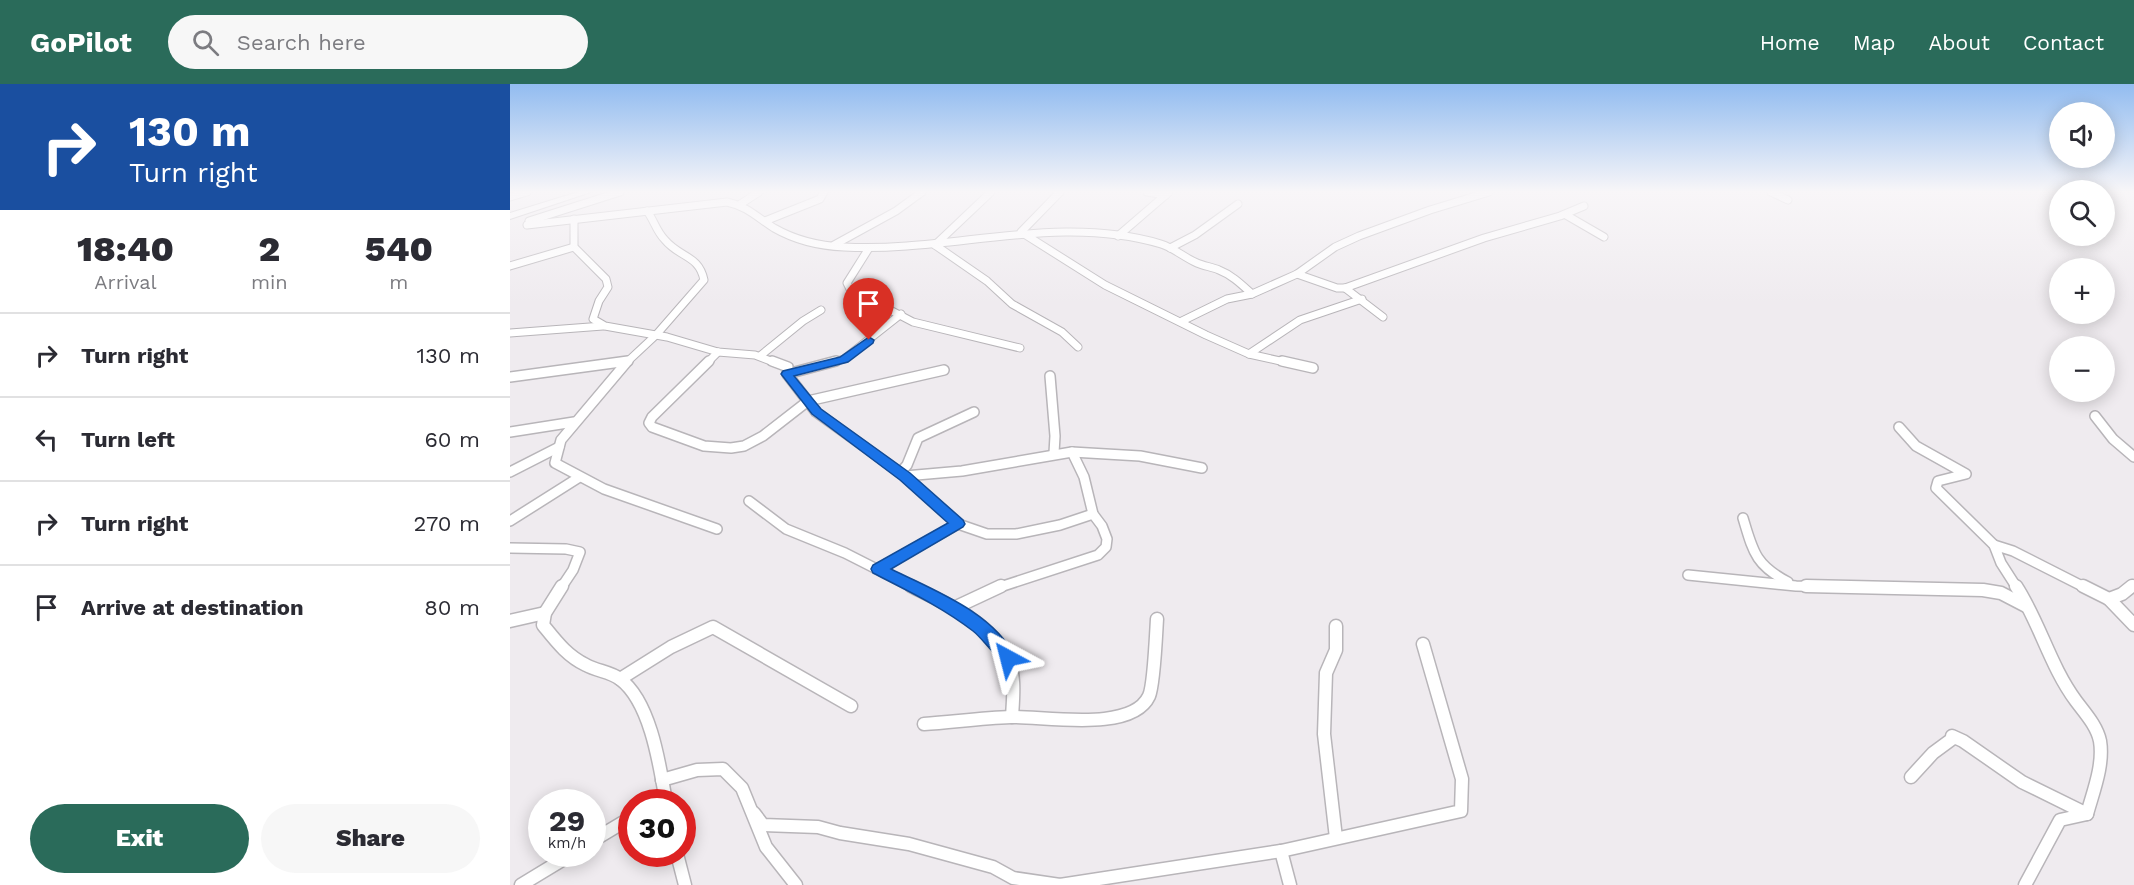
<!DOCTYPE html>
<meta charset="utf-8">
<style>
:root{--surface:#fff;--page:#f7f7f7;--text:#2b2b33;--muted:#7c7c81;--line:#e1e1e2;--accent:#2a6b5a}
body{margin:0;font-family:"Work Sans",sans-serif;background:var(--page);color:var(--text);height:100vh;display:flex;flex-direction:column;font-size:22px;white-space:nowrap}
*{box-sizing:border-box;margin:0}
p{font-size:20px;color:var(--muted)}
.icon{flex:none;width:33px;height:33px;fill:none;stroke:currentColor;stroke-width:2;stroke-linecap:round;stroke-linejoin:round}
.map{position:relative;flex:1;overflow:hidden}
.panel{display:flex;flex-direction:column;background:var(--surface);width:510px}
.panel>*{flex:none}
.hud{background:#1a4fa0;color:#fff;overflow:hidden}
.buttons{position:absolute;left:1539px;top:18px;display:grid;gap:12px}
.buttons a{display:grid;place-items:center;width:66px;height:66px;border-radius:50%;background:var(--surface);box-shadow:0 3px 15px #0003;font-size:30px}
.speed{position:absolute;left:18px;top:705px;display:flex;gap:12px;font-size:30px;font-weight:700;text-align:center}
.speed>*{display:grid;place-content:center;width:78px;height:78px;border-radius:50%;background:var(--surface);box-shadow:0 3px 15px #0003;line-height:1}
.speed small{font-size:15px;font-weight:400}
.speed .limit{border:9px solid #d22;background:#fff;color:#111}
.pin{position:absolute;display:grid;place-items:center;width:51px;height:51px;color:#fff;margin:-62px -26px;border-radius:50% 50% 50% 0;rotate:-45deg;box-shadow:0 0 6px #0007}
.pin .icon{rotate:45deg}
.me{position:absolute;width:66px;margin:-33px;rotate:322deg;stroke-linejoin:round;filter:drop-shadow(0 0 4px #0008)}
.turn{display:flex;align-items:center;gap:21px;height:126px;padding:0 30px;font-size:27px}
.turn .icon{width:78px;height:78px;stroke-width:2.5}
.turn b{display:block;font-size:42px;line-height:51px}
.eta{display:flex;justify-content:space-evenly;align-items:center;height:102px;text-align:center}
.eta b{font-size:36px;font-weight:800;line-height:42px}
.button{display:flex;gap:12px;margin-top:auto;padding:12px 30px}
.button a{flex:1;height:69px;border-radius:36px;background:var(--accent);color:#fff;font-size:24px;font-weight:800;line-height:69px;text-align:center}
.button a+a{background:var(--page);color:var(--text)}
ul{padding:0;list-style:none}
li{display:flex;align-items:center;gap:18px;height:84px;padding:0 30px;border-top:2px solid var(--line)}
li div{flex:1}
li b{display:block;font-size:22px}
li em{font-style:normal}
header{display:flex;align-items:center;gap:36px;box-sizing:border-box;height:84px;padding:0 30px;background:var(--accent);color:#fff}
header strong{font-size:28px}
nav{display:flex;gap:33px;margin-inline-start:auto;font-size:21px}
.search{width:420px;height:54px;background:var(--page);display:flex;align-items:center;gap:15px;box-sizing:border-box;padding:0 21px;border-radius:33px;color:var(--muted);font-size:22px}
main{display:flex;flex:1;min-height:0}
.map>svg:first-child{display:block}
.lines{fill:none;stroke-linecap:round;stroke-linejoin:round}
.minor-far2-casing{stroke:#b8b5b9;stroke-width:9}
.minor-far1-casing{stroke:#b8b5b9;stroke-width:12}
.minor-casing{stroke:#b8b5b9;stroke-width:15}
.highway-casing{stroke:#b8b5b9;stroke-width:2}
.minor-far2{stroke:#fff;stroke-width:7}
.minor-far1{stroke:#fff;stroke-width:9}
.minor{stroke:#fff;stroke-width:12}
.highway{fill:#fff;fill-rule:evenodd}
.route{fill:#1a73e8;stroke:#114b97;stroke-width:1.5}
</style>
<header>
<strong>GoPilot</strong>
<div class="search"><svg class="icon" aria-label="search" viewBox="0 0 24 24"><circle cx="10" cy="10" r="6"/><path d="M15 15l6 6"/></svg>Search here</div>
<nav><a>Home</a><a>Map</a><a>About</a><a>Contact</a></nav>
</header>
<main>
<section class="panel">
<div class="hud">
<div class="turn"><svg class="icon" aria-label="right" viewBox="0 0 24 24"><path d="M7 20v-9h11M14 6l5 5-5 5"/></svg><div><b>130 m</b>Turn right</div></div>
</div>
<div class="eta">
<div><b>18:40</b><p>Arrival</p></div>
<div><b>2</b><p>min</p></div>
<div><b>540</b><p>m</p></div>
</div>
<ul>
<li><svg class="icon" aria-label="right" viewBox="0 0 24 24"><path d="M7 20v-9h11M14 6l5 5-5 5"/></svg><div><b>Turn right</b></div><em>130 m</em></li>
<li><svg class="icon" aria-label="left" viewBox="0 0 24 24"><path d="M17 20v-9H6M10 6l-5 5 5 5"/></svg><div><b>Turn left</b></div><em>60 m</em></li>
<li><svg class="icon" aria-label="right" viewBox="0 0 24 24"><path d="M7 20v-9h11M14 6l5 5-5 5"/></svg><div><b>Turn right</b></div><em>270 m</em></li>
<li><svg class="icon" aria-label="arrive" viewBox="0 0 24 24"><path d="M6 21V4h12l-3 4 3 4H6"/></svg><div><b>Arrive at destination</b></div><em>80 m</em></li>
</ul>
<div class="button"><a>Exit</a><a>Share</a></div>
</section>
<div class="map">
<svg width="1624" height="801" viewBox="0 0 1624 801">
<rect width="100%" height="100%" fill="#efebef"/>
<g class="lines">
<defs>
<g id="minor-far2">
<path d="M550,108L511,148L595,201L696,251L739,270L779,279"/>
<path d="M637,108L656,111"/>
<path d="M1261,108L1278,116"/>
<path d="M0,113L17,108"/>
<path d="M229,121L249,108"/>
<path d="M1056,131L1094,153"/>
<path d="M64,135V163L96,195L98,203L89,217L83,235L95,242L157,253L208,268L245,271L266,279"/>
<path d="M19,137L110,108"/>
<path d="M255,137L310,115L314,108"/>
<path d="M17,141L217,118C237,122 248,134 264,144C285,156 310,162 334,163C440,169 546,129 651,160C664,164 675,174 687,179C694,182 702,183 709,186C722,191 732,201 742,210"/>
<path d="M608,152L659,108"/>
<path d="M324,161L386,127L412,108"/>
<path d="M425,161L477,197L502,220L552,248L568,263"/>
<path d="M425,161L481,108"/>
<path d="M359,164L337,199L340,205L403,238L510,264"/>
<path d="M660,164L685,151L728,120"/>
<path d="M0,182L64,163"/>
<path d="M787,190L827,204H835L974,154L1050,132L1074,122"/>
<path d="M835,204L873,233"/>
<path d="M672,237L717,215L742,210L787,190L825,163L849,152L920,126L979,108"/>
<path d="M0,249L93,242"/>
<path d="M739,270L790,236L852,215"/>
<path d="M250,272L293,237L311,226"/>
<path d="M116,279L146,251L194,196C189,171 170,174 155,156C146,147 144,136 137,127"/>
<path d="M197,279L208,268"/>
<path d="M320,279L334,275L391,230"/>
</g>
<g id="minor-far1">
<path d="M199,277L142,333L139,339L142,343L194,362L221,364L234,362L253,352L298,317L434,286"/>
<path d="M262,277L278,283L277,290L306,328L395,392L448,440L477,450H506L550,441L583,430"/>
<path d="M772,277L803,284"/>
<path d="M116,279L51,356L45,379L94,405L207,445"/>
<path d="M277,290L326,277"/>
<path d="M540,292L545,352L544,369"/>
<path d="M0,293L118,277"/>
<path d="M1585,332L1603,355L1624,373"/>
<path d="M1389,343L1406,362L1456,390L1428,397L1426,404L1484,461"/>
<path d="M0,348L64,338"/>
<path d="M0,388L49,363"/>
<path d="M390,389L397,381L408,354L464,328"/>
<path d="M395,392L452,387L562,368L630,372L692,384"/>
<path d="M239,417L276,445L335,469L404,504"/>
<path d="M1233,434C1243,467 1245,481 1278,498"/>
<path d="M0,437L68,394"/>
<path d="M0,464L56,465L70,468L63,486L51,504"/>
<path d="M368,485L448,440"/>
<path d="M1178,491L1286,502L1366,504"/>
<path d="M487,504L588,471L596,463L597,455L592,442L583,430L574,393L562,368"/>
<path d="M1507,504L1491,479L1484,461L1503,467L1576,504"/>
<path d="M1620,504L1624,501"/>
</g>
<g id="minor">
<path d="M52,502L35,529L33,541C46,557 57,572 76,581C87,587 101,588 110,595C141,618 150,683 156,718"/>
<path d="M401,502C434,519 479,537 497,573C506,590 503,615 502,633"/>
<path d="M1296,502L1473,506L1491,509L1516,522"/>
<path d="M1506,502C1530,539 1540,582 1566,617C1575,629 1587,642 1590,657C1594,681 1583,708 1577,730L1550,736L1515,801"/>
<path d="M1573,502L1599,515L1612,510L1622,502"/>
<path d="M1599,515L1624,541"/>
<path d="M444,524L491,502"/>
<path d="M0,537L35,529"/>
<path d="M826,542V566L816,589L814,650L826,754"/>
<path d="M110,595L161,563L203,543L341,622"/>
<path d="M414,640C443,638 472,634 501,633C534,632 622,649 639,612C644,601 646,551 647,535"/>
<path d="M1401,693L1423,669L1442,655V652L1453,657L1512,698L1577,730"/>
<path d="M152,696L187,686L213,685L232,704L256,763L286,801"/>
<path d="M244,729L253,741L308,743L330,749L399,760L483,783L503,794L550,801L771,767L951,727L952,695L913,560"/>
<path d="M82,757L122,733"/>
<path d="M771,767L780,801"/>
<path d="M167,770L175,801"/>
<path d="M11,801L62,770"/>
</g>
<path id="highway" d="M68,108H81L0,135V129Z"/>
</defs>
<use href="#minor-far2" class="minor-far2-casing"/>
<use href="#minor-far1" class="minor-far1-casing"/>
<use href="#minor" class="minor-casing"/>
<use href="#highway" class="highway-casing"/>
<use href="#minor-far2" class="minor-far2"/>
<use href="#minor-far1" class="minor-far1"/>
<use href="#minor" class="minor"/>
<use href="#highway" class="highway"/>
</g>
<linearGradient id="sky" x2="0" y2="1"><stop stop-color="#92bcf0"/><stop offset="0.49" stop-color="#f8f6f8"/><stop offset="1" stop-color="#f8f6f8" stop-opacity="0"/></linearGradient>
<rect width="1624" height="220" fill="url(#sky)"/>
<path class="route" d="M359,253L364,256L363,259L338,278L284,292L311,325L400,389L453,436L455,440L453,443L381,485C425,507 483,528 506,574L504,579C490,583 476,557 463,547C432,523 398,507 363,489L361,485L363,481L438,439L390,396L302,330L271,290L273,287L330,273Z"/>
</svg>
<div class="buttons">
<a><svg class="icon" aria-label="sound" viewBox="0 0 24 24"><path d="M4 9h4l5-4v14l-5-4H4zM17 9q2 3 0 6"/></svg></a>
<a><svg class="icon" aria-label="search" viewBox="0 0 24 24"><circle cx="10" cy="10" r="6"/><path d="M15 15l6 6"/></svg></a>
<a>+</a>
<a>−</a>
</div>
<div class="speed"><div>29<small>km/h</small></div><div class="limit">30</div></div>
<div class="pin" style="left:359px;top:256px;background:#d93025"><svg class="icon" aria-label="arrive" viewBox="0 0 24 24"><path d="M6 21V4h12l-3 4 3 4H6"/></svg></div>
<svg class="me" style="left:498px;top:574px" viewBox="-20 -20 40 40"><path d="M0-17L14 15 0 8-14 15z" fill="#1a73e8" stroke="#fff" stroke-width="4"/></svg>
</div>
</main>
